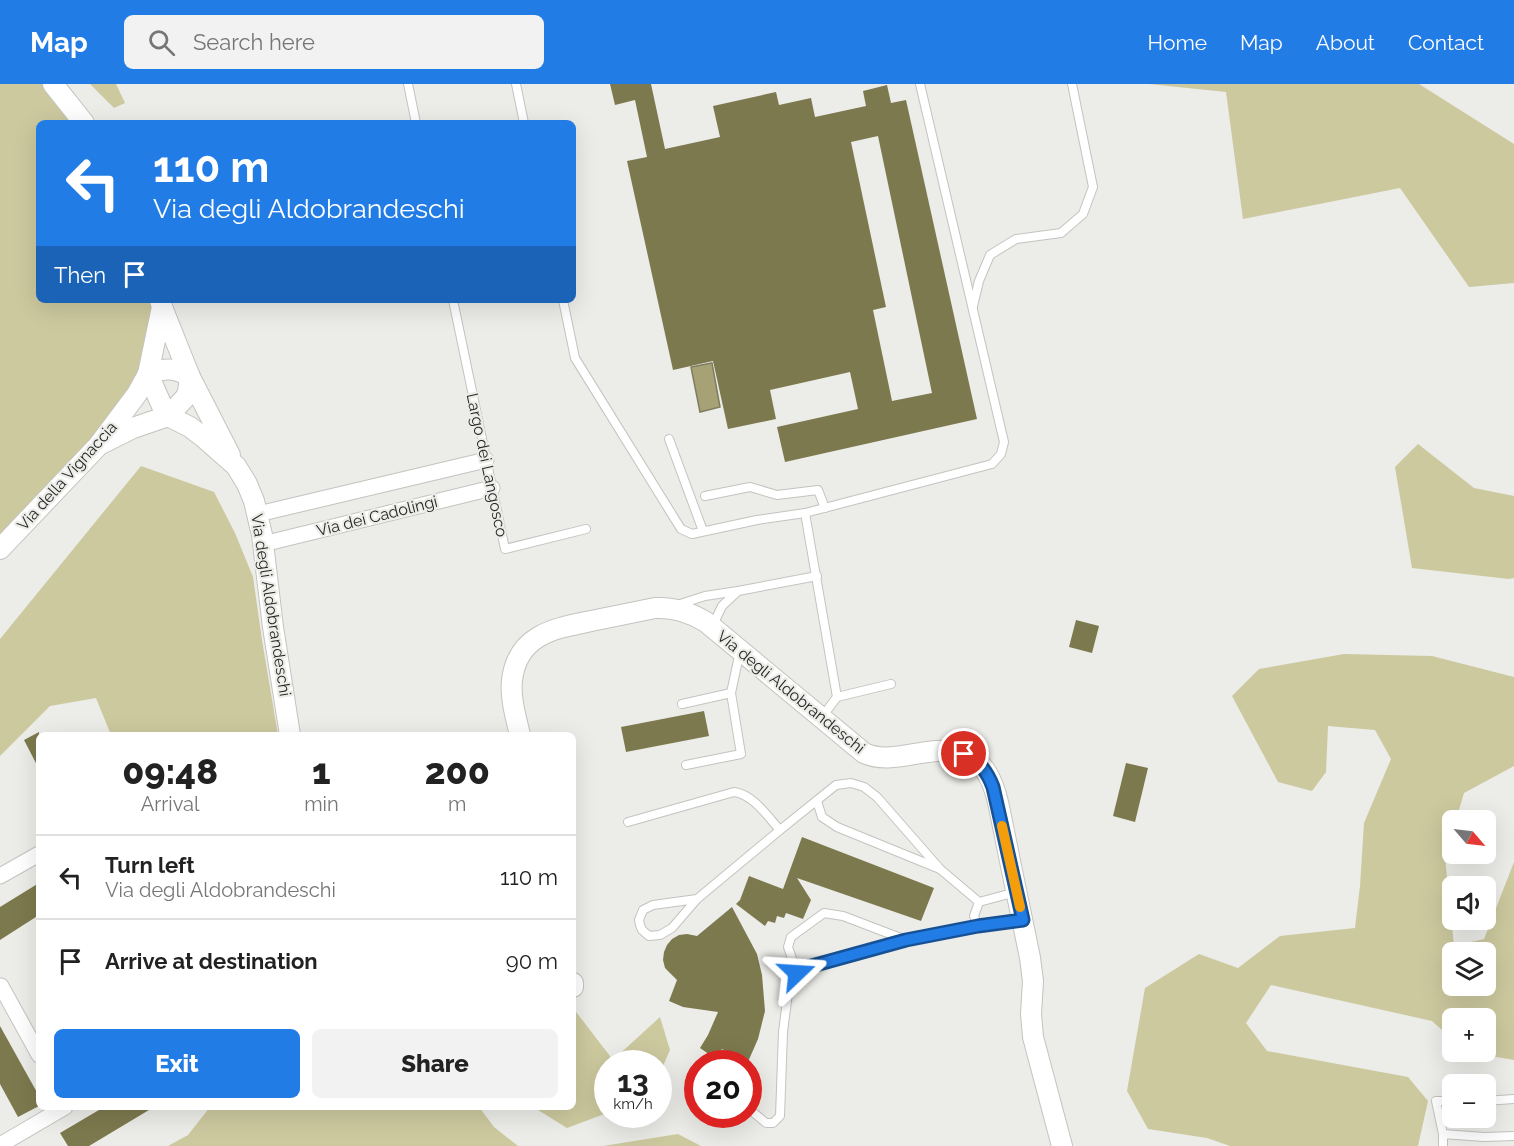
<!DOCTYPE html>
<meta charset="utf-8">
<style>
:root{--surface:#fff;--page:#f2f2f2;--text:#222;--muted:#767676;--line:#e0e0e0;--accent:#227ce5}
body{margin:0;font-family:Raleway,sans-serif;background:var(--page);color:var(--text);height:100vh;display:flex;flex-direction:column;font-size:22px;white-space:nowrap}
*{box-sizing:border-box;margin:0}
p{font-size:20px;color:var(--muted)}
.icon{flex:none;width:33px;height:33px;fill:none;stroke:currentColor;stroke-width:2;stroke-linecap:round;stroke-linejoin:round}
.map{position:relative;flex:1;overflow:hidden}
.drawer{position:absolute;left:36px;top:648px;width:540px;height:378px;display:flex;flex-direction:column;background:var(--surface);border-radius:9px;box-shadow:0 6px 24px #0002}
.drawer>*{flex:none}
.top-card{position:absolute;left:36px;top:36px;width:540px;height:183px;border-radius:9px;box-shadow:0 6px 24px #0002;background:#227ce5;color:#fff;overflow:hidden}
.needle{width:39px;rotate:118deg}
.tools{position:absolute;left:1442px;top:726px;display:grid;gap:12px}
.tools a{display:grid;place-items:center;width:54px;height:54px;border-radius:9px;background:var(--surface);box-shadow:0 6px 24px #0002;font-size:30px}
.speed{position:absolute;left:594px;top:966px;display:flex;gap:12px;font-size:30px;font-weight:700;text-align:center}
.speed>*{display:grid;place-content:center;width:78px;height:78px;border-radius:50%;background:var(--surface);box-shadow:0 6px 24px #0002;line-height:1}
.speed small{font-size:15px;font-weight:400}
.speed .limit{border:9px solid #d22;background:#fff;color:#111}
.pin{position:absolute;display:grid;place-items:center;width:51px;height:51px;color:#fff;margin:-26px;border:3px solid #fff;border-radius:50%;box-shadow:0 2px 6px #0007}
.me{position:absolute;width:66px;margin:-33px;rotate:70deg;stroke-linejoin:round;filter:drop-shadow(0 0 4px #0008)}
.turn{display:flex;align-items:center;gap:21px;height:126px;padding:0 18px;font-size:27px}
.turn .icon{width:78px;height:78px;stroke-width:2.5}
.turn b{display:block;font-size:42px;line-height:51px}
.then{display:flex;align-items:center;height:57px;padding:0 18px;background:#0003;gap:12px;font-size:22px}
.eta{display:flex;justify-content:space-evenly;align-items:center;height:102px;text-align:center}
.eta b{font-size:36px;font-weight:800;line-height:42px}
.primary-button{display:flex;gap:12px;margin-top:auto;padding:12px 18px}
.primary-button a{flex:1;height:69px;border-radius:9px;background:var(--accent);color:#fff;font-size:24px;font-weight:800;line-height:69px;text-align:center}
.primary-button a+a{background:var(--page);color:var(--text)}
ul{padding:0;list-style:none}
li{display:flex;align-items:center;gap:18px;height:84px;padding:0 18px;border-top:2px solid var(--line)}
li div{flex:1}
li b{display:block;font-size:22px}
li em{font-style:normal}
header{display:flex;align-items:center;gap:36px;box-sizing:border-box;height:84px;padding:0 30px;background:var(--accent);color:#fff}
header strong{font-size:28px}
nav{display:flex;gap:33px;margin-inline-start:auto;font-size:21px}
.search{width:420px;height:54px;background:var(--page);display:flex;align-items:center;gap:15px;box-sizing:border-box;padding:0 21px;border-radius:9px;color:var(--muted);font-size:22px}
.map>svg:first-child{display:block}
.green{fill:#ccc99f;fill-rule:evenodd}
.water{fill:#a6a276;stroke:#807d5e;stroke-width:1.5}
.building{fill:#7d794e;fill-rule:evenodd}
.lines{fill:none;stroke-linecap:round;stroke-linejoin:round}
.service-casing{stroke:#c4c3c0;stroke-width:10}
.minor-casing{stroke:#c4c3c0;stroke-width:17}
.tertiary-casing{stroke:#c4c3c0;stroke-width:22}
.service{stroke:#fff;stroke-width:8}
.minor{stroke:#fff;stroke-width:15}
.tertiary{stroke:#fff;stroke-width:20}
.route-casing{stroke:#165195;stroke-width:15}
.route{stroke:#227ce5;stroke-width:10}
.slow{stroke:#f59e0b;stroke-width:10}
.labels{text-anchor:middle;dominant-baseline:central;stroke-width:4.5;stroke-linejoin:round;paint-order:stroke}
.street-label{font-size:16px;fill:#262625;stroke:#ecece8}
</style>
<header>
<strong>Map</strong>
<div class="search"><svg class="icon" aria-label="search" viewBox="0 0 24 24"><circle cx="10" cy="10" r="6"/><path d="M15 15l6 6"/></svg>Search here</div>
<nav><a>Home</a><a>Map</a><a>About</a><a>Contact</a></nav>
</header>
<div class="map">
<svg width="1514" height="1062" viewBox="0 0 1514 1062">
<rect width="100%" height="100%" fill="#ecece8"/>
<g class="green">
<path d="M0,0H43L71,39H39V216H151L155,232L147,270L122,321L0,455Z"/>
<path d="M90,0H116L125,19L114,24Z"/>
<path d="M1149,0H1419L1514,60V199L1469,203L1400,104L1243,135L1226,8Z"/>
<path d="M1418,360L1474,404L1514,412V494L1509,495L1412,484L1395,383Z"/>
<path d="M141,382L214,408L235,449L253,493L262,556L278,651H111L96,614L50,622L0,672V555Z"/>
<path d="M1344,570L1432,572L1514,593V682L1464,709L1456,736H1452V749L1445,773L1454,862L1484,855L1514,778V976L1467,968H1485V934H1452V955L1432,937L1271,901L1246,939L1267,967L1408,993L1428,1017L1418,1062H1230L1207,1054L1148,1045L1127,1007L1145,904L1199,870L1238,884L1280,852L1355,844L1360,802L1364,739L1391,675L1375,646L1328,642L1326,688L1312,707L1278,698L1232,612L1259,585ZM1452,868H1485V902H1452Z"/>
<path d="M573,924L613,976L660,933L670,966L659,991L658,980H608L607,1029L567,1044L538,1026L537,1023H573Z"/>
<path d="M210,1023H479L494,1043L518,1062H168L188,1051Z"/>
<path d="M678,1050L701,1062H603Z"/>
</g>
<path class="water" d="M712,279L720,323L700,328L691,283Z"/>
<g class="building">
<path d="M610,0H651L665,65L720,53L713,22L776,8L779,21L811,14L815,33L866,22L863,7L887,1L891,19L906,16L977,335L785,378L777,343L858,325L850,288L770,306L776,335L728,345L713,277L673,286L627,77L647,73L635,16L615,21ZM878,52L932,309L892,317L873,226L886,223L851,58Z"/>
<path d="M1076,536L1099,542L1092,569L1069,563Z"/>
<path d="M704,627L709,652L626,668L621,643Z"/>
<path d="M39,648V685L24,656Z"/>
<path d="M1126,679L1148,684L1135,738L1113,732Z"/>
<path d="M802,753L934,804L921,837L797,794L811,816L803,835L786,829L784,834L777,832L775,839L768,837L765,842L736,820L740,816L749,792L783,805Z"/>
<path d="M39,799V831L0,856V823Z"/>
<path d="M732,823L757,870L762,891L765,927L758,955L747,980L722,965L716,975L700,964L708,951L718,928L683,923L669,917L677,896L665,884L663,876L664,868L667,861L672,855L679,851L687,850L697,852Z"/>
<path d="M0,942L39,1012V1022L18,1033L0,1000Z"/>
<path d="M104,1023H154L89,1062H68L60,1049Z"/>
</g>
<g class="lines">
<defs>
<g id="service">
<path d="M408,0L416,39"/>
<path d="M516,0L524,39"/>
<path d="M453,216L505,465L586,445"/>
<path d="M563,216L575,274L681,445L692,450L757,436L805,429"/>
<path d="M973,222L979,197L990,171L1016,155L1061,149L1083,130L1093,103L1072,0"/>
<path d="M669,355L703,447"/>
<path d="M705,412L750,403L777,411L818,406L825,424"/>
<path d="M677,521L705,512L738,507L817,492"/>
<path d="M713,541L722,522L737,508"/>
<path d="M837,613L891,600"/>
<path d="M682,620L731,609"/>
<path d="M822,633L837,613L805,429L992,380L1001,370L1004,358L920,0"/>
<path d="M686,681L741,670L731,609L740,567"/>
<path d="M817,717L822,733L837,743L940,785L979,818"/>
<path d="M628,738L734,708C754,711 767,732 780,746"/>
<path d="M697,815L653,821L643,826L639,836L640,841L642,846L649,852L660,851L672,844L697,815L780,746L836,701L851,699L864,703L877,713L940,785"/>
<path d="M978,842L974,832L979,818L1016,808"/>
<path d="M797,889L788,863L791,853L824,829L843,832L906,856"/>
<path d="M1485,1017L1514,1015"/>
<path d="M748,1024L766,1039H773L780,1032L783,948L789,901L797,889L808,883L906,856L978,842L1021,836"/>
<path d="M1443,1050L1436,1017H1452"/>
<path d="M1443,1062V1050L1484,1053L1514,1052"/>
</g>
<g id="minor">
<path d="M258,430L486,376"/>
<path d="M263,460L492,404"/>
<path d="M0,792L39,770"/>
<path d="M1,902L39,971"/>
<path d="M0,1061L65,1023"/>
</g>
<g id="tertiary">
<path d="M53,0L84,39"/>
<path d="M162,223L190,293L230,371"/>
<path d="M148,290L162,322L168,332L190,343L203,353L236,382L247,400L254,417L262,451L273,543L290,651"/>
<path d="M148,290C164,284 175,283 190,293"/>
<path d="M103,359L133,344L168,332L185,314L188,308L190,293"/>
<path d="M0,465L98,362L137,310L148,290L162,223L160,216"/>
<path d="M520,651C516,634 510,614 512,596C518,548 558,544 596,536C616,532 636,528 655,524C674,523 690,528 706,538L864,669C892,682 924,662 954,668C966,670 978,676 985,686C998,705 1000,731 1005,752C1013,793 1022,834 1030,874L1033,897L1031,930L1033,953L1062,1062"/>
<path d="M573,899V903"/>
</g>
</defs>
<use href="#service" class="service-casing"/>
<use href="#minor" class="minor-casing"/>
<use href="#tertiary" class="tertiary-casing"/>
<use href="#service" class="service"/>
<use href="#minor" class="minor"/>
<use href="#tertiary" class="tertiary"/>
</g>
<g class="lines">
<defs>
<path id="route" d="M797,889L808,883L906,856L978,842L1023,836L993,703C987,687 979,677 964,670"/>
</defs>
<use href="#route" class="route-casing"/>
<use href="#route" class="route"/>
<path class="slow" d="M1002,742L1020,823"/>
</g>
<g class="labels">
<g class="street-label">
<text transform="translate(487 381) rotate(78)">Largo dei Langosco</text>
<text transform="translate(67 392) rotate(-48)">Via della Vignaccia</text>
<text transform="translate(377 432) rotate(-14)">Via dei Cadolingi</text>
<text transform="translate(271 521) rotate(81)">Via degli Aldobrandeschi</text>
<text transform="translate(791 608) rotate(39)">Via degli Aldobrandeschi</text>
</g>
</g>
</svg>
<div class="tools">
<a><svg class="needle" viewBox="-14 -14 28 28"><path d="M0-13l5 13h-10z" fill="#e53935"/><path d="M0 13l5-13h-10z" fill="#767676"/></svg></a>
<a><svg class="icon" aria-label="sound" viewBox="0 0 24 24"><path d="M4 9h4l5-4v14l-5-4H4zM17 9q2 3 0 6"/></svg></a>
<a><svg class="icon" aria-label="layers" viewBox="0 0 24 24"><path d="M12 4l9 5-9 5-9-5zM3 14l9 5 9-5"/></svg></a>
<a>+</a>
<a>−</a>
</div>
<div class="speed"><div>13<small>km/h</small></div><div class="limit">20</div></div>
<div class="pin" style="left:964px;top:670px;background:#d93025"><svg class="icon" aria-label="arrive" viewBox="0 0 24 24"><path d="M6 21V4h12l-3 4 3 4H6"/></svg></div>
<svg class="me" style="left:797px;top:889px" viewBox="-20 -20 40 40"><path d="M0-17L14 15 0 8-14 15z" fill="#227ce5" stroke="#fff" stroke-width="4"/></svg>
<div class="top-card">
<div class="turn"><svg class="icon" aria-label="left" viewBox="0 0 24 24"><path d="M17 20v-9H6M10 6l-5 5 5 5"/></svg><div><b>110 m</b>Via degli Aldobrandeschi</div></div>
<div class="then">Then<svg class="icon" aria-label="arrive" viewBox="0 0 24 24"><path d="M6 21V4h12l-3 4 3 4H6"/></svg></div>
</div>
<section class="drawer">
<div class="eta">
<div><b>09:48</b><p>Arrival</p></div>
<div><b>1</b><p>min</p></div>
<div><b>200</b><p>m</p></div>
</div>
<ul>
<li><svg class="icon" aria-label="left" viewBox="0 0 24 24"><path d="M17 20v-9H6M10 6l-5 5 5 5"/></svg><div><b>Turn left</b><p>Via degli Aldobrandeschi</p></div><em>110 m</em></li>
<li><svg class="icon" aria-label="arrive" viewBox="0 0 24 24"><path d="M6 21V4h12l-3 4 3 4H6"/></svg><div><b>Arrive at destination</b></div><em>90 m</em></li>
</ul>
<div class="primary-button"><a>Exit</a><a>Share</a></div>
</section>
</div>
